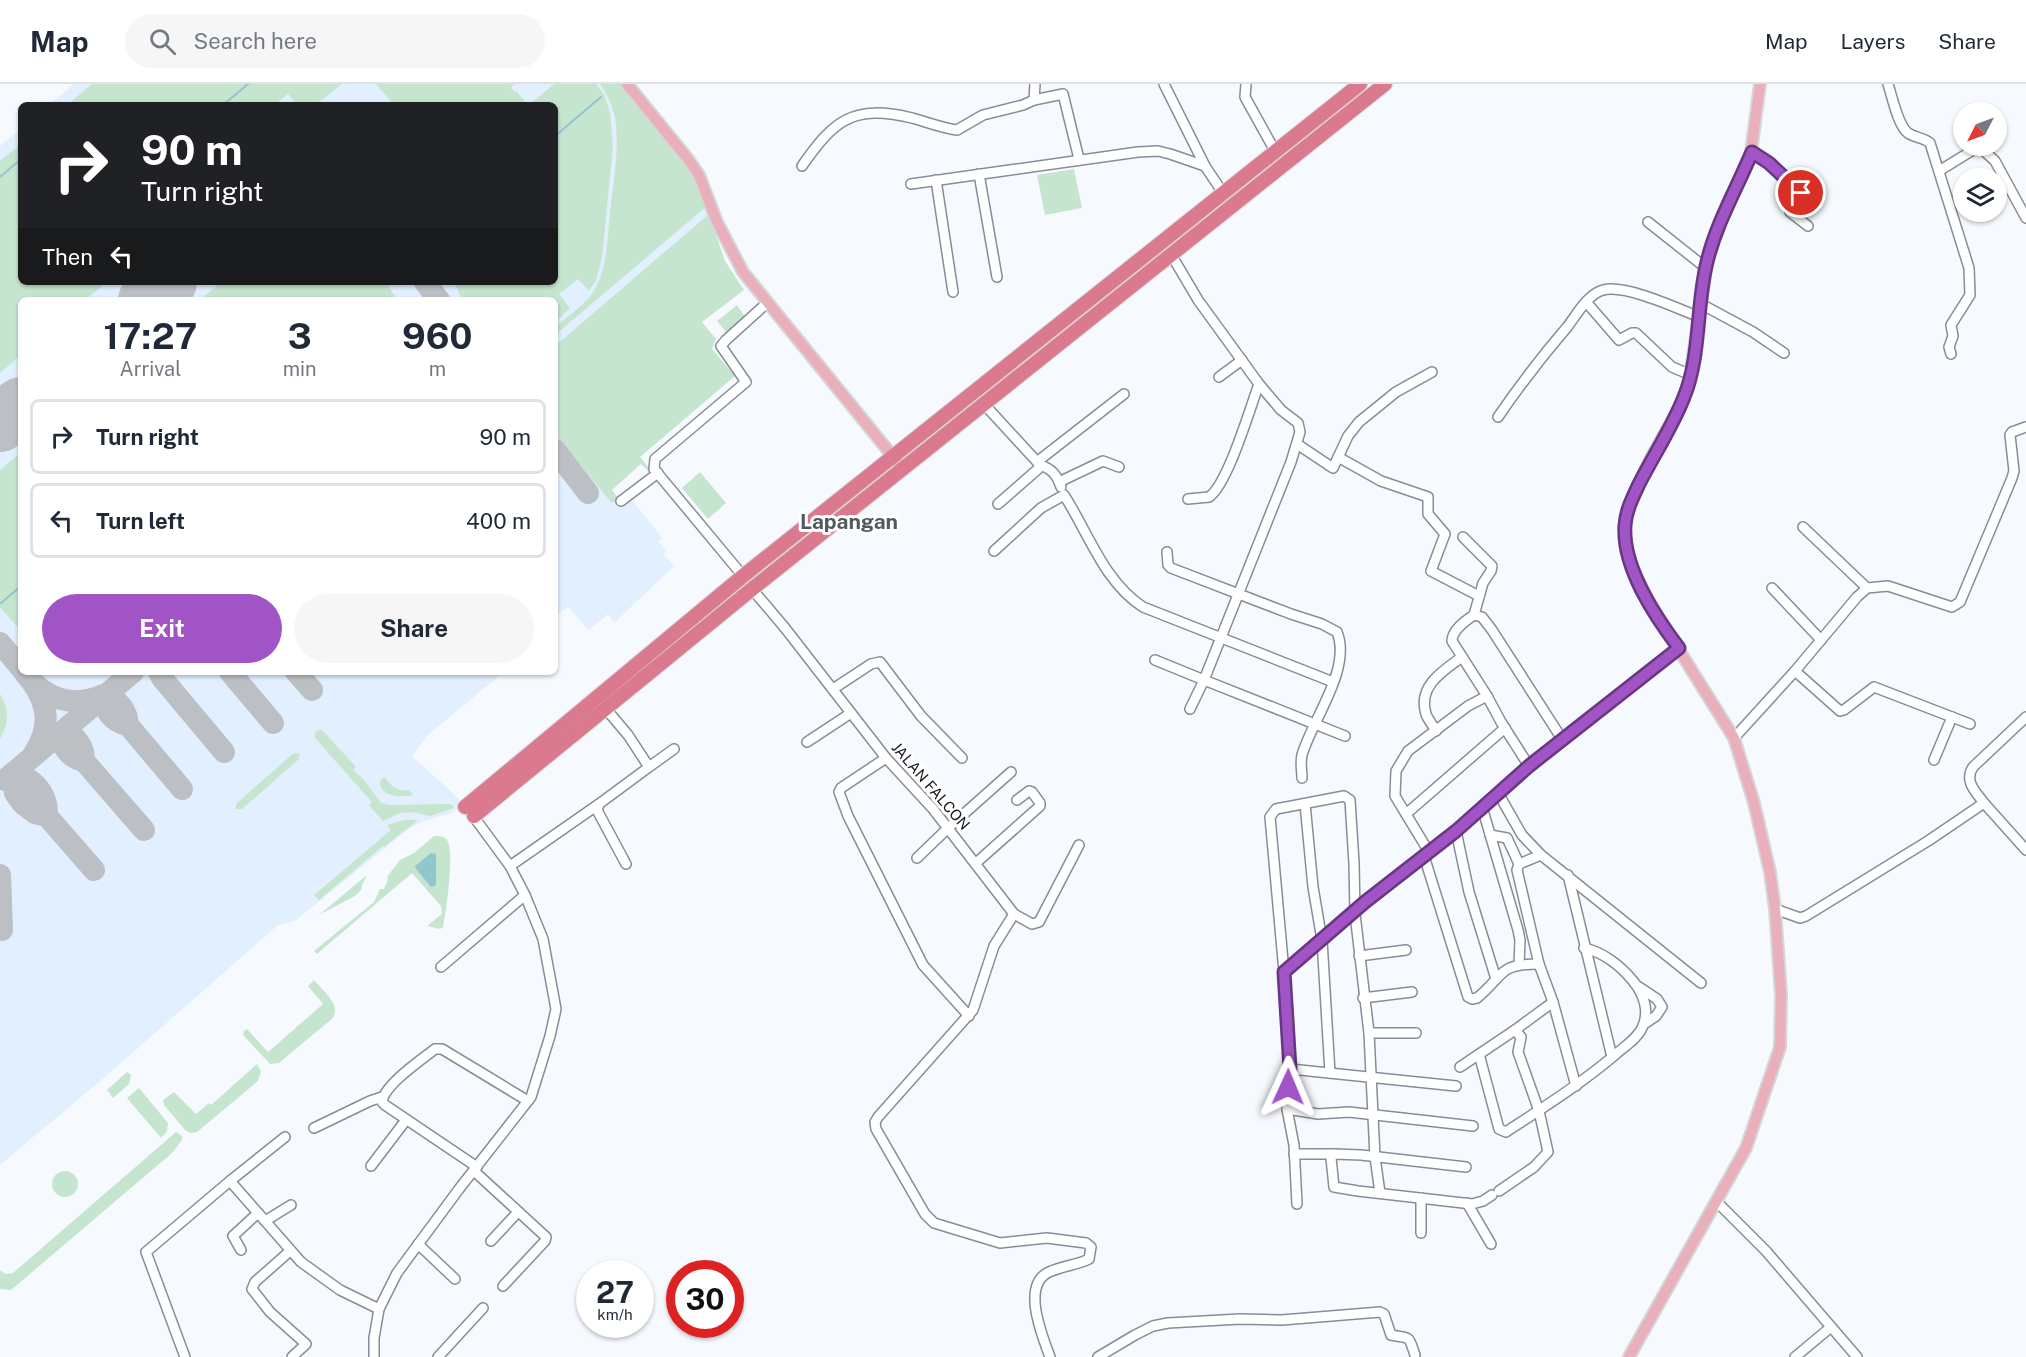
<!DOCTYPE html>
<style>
:root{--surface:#fff;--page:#f6f6f7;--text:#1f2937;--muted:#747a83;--line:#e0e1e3;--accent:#a154c6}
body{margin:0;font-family:"Public Sans",sans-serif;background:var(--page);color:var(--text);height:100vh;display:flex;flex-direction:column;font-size:22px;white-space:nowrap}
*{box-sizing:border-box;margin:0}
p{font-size:20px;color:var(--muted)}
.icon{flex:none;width:33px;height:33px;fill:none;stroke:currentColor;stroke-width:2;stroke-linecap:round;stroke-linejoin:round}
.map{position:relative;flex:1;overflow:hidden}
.details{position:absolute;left:18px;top:213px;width:540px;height:378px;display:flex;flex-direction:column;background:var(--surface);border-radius:9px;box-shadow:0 2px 4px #0004}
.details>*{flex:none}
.hud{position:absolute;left:18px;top:18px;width:540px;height:183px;border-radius:9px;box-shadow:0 2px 4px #0004;background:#202124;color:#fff;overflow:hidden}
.needle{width:39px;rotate:228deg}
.fabs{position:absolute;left:1953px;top:18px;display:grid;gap:12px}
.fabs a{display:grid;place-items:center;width:54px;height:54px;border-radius:50%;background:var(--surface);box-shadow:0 2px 4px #0004;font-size:30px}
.speed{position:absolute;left:576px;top:1176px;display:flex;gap:12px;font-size:30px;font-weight:700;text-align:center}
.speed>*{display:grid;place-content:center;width:78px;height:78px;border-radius:50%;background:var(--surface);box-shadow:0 2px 4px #0004;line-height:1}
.speed small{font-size:15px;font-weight:400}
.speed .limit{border:9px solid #d22;background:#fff;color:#111}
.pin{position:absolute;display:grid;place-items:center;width:51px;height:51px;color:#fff;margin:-26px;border:3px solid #fff;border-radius:50%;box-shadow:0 2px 6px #0007}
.me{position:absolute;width:66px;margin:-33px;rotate:1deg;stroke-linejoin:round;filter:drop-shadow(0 0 4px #0008)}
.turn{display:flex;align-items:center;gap:21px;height:126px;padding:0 24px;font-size:27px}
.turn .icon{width:78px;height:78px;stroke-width:2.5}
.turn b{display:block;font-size:42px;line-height:51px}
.then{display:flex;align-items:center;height:57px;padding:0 24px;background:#0003;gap:12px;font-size:22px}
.eta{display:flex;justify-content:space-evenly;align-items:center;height:102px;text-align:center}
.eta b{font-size:36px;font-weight:700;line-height:42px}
.action{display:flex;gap:12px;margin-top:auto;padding:12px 24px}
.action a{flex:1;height:69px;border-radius:36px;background:var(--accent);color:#fff;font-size:24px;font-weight:700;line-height:69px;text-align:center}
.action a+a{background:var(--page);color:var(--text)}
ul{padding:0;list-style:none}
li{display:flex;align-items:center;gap:18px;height:75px;margin:0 12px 9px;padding:0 12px;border:3px solid var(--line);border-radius:9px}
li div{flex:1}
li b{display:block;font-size:22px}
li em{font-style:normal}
header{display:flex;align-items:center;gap:36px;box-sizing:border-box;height:84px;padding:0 30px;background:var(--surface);border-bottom:2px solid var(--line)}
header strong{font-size:28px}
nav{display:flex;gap:33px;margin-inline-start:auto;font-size:21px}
.search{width:420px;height:54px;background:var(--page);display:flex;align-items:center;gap:15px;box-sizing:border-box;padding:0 21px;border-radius:33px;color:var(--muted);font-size:22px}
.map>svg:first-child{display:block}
.built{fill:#e1efff}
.green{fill:#c6e5ce}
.water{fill:#92c6cd}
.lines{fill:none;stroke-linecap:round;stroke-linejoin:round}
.stream{stroke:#92c6cd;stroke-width:2}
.taxiway{stroke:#bcc0c4;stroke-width:22}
.runway{stroke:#bcc0c4;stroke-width:58}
.minor-casing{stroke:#858d96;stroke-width:12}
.major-casing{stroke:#d5d6d7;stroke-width:14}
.highway-casing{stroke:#d5d6d7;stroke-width:16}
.minor{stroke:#fff;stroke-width:9}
.major{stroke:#e9afbb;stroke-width:10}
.highway{stroke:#db798e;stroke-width:14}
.route-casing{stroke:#693781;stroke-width:15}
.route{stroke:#a154c6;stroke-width:10}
.labels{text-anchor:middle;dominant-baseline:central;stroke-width:6;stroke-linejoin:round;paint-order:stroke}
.street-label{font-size:15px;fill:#181b1f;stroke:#fff}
.district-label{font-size:21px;font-weight:bold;fill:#515860;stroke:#fff}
</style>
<header>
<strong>Map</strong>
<div class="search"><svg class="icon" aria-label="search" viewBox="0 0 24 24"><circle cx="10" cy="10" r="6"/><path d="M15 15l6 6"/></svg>Search here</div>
<nav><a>Map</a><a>Layers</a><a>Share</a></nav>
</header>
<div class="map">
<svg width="2026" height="1273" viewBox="0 0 2026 1273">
<rect width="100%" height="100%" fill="#f6fafe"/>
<g class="built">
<path d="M74,0H620L698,96L716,149L555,275V216H21V588H504L428,651L412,672L458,714L461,718L459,723L452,729L424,737L407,746L295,837L278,841L112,987L0,1081V62L21,45V198H555V21H49Z"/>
<path d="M555,330L618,414L619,416L617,418L620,421L631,415L649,437L662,454L658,457L666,467L663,470L674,482L614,539L608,530L589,546L568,523L555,533Z"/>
</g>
<g class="green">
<path d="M92,0H342L315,21H297L288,10L274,21H67Z"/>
<path d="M376,0H514L511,4L515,8L516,7L525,17L520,21H394Z"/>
<path d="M554,0H596L604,10L610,29L613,63L602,174L596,196L589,207L578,195L559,210L570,224L555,239V216H462L454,198H555V21H529Z"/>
<path d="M600,0H620L698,96L707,122L555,251V243C569,231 589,219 597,201C608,178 607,154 610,130C613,98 620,65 615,33C612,21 607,10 600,0Z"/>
<path d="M21,60V198H107L85,216H21V271L0,289V77Z"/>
<path d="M1074,85L1082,124L1045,131L1037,91Z"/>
<path d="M709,130L725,177L744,206L702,238L716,255L712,265L735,292L640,373L650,385L648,387L641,380L612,406L618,414L612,419L555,350V262Z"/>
<path d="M221,198H386L397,216H200Z"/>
<path d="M737,221L745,233L726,248L717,237Z"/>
<path d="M21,368V547L0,523V386Z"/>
<path d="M700,388L726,419L708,435L682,404Z"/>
<path d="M0,610C10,626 9,638 0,655Z"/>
<path d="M320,645L323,647L356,683L353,686L364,696L381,719L390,721L451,720L454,724L430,732L413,728L400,729L383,737L369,721L372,718L315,654V648Z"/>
<path d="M294,669L300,670L299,675L242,725H235L237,719Z"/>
<path d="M384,693C392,702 396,708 409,706L413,711C401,714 379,713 380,697Z"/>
<path d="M404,736H418L384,763L383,762L319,816L314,811L391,746L387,741Z"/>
<path d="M434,752C440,752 444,752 447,756C455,767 446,828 443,843L440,845L427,842L442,830L441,822L412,789L317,870L314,867L374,818L380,805H384L388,796L387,793L400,776L414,769Z"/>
<path d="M367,791L362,801L361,806L355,812L319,831Z"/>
<path d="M314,896C323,907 341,920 333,934L279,979L270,980L243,951L244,947L247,945L268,968L323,920L308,902Z"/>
<path d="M257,980L261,987L258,997L197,1048L191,1049L186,1047L164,1021L163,1016L174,1008L196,1030L209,1019L211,1021Z"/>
<path d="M127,988L131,991L129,1000L113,1014L107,1006Z"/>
<path d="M139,1004L168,1039L167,1047L161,1054L127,1014Z"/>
<path d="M176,1048L182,1052V1056L172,1069L11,1206L0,1205V1186L5,1190L13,1189Z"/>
<circle cx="65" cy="1100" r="13"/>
</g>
<path class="water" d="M431,769L436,770V800L435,802L431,803L416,785L415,782Z"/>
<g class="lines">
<g class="stream">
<path d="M223,21L248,0"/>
<path d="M555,52L601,13"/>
<path d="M0,93L21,75"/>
<path d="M1,519L21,502"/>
</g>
<g class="taxiway">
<path d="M425,198L439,216"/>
<path d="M555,366L588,409"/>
<path d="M0,559L21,584"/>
<path d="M24,588C46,613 54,638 35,668"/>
<path d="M159,588L162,594L224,668"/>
<path d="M230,588L273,639"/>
<path d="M296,588L312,606"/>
<path d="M35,600C54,618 79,622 103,611"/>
<path d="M128,641C127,626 119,615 104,612C104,628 113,638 128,641L182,705"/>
<path d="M84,677C84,662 76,650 61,648C61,664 70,674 84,677L144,746"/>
<path d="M5,696L133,588"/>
<path d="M47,732C48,710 34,693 12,690L15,709L22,719L35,729L47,732L94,786"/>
<path d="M0,791L2,846"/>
</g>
<g class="runway">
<path d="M147,216L168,198"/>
<path d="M0,339L21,322"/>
</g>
<defs>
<g id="minor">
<path d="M1164,0L1205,82L1223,109"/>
<path d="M1246,0L1245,13L1275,67"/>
<path d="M1888,0C1892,12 1898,42 1908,49C1915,54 1923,53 1930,59L1969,184L1970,211L1951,241L1953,252L1949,263L1951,270"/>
<path d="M1034,16L1063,10L1079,75"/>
<path d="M1751,68L1769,79L1801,109V114L1790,125V128L1808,142"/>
<path d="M802,82C834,36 853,20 912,34C927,38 942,44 957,46L983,31L1023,21L1034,16L1035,0"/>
<path d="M1939,87L1973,66L1982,65L1995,77L2026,134"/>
<path d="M979,90L997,193"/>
<path d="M936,96L953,208"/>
<path d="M911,100L1138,68L1158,67L1170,70L1205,82"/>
<path d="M1648,138L1706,184"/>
<path d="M1587,219L1619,256L1632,249H1636L1672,283L1691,291"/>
<path d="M1701,220L1753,248L1784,269"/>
<path d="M1219,293L1242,276"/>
<path d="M983,319L1040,381L1038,385L998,420"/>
<path d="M1498,333C1520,301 1543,271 1568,242C1577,230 1588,210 1603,206C1625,200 1677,224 1699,233"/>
<path d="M1297,360L1333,384L1348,352L1359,338L1396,308L1432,288"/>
<path d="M1338,373L1381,397L1428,413V430L1445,450L1431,487L1479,512"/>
<path d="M1038,377L1124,310"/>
<path d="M1040,381C1052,385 1057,391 1061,403"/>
<path d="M1059,398L1103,377L1119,383"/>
<path d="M1188,415L1209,413C1228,400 1250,324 1259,300"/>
<path d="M621,417L658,389"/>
<path d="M1803,443L1867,504"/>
<path d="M1463,453L1492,482L1491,487L1483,499L1474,531"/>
<path d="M994,467L1041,424L1064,411C1088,448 1104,498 1143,523L1333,598"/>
<path d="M1167,468L1168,481L1171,484L1291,530L1322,540L1337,548C1352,585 1312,636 1302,671C1300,678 1302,687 1302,694"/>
<path d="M743,492L654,385L655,375L746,298L721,262L726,256L767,219"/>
<path d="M1772,504L1821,556"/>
<path d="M752,505L785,544L886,674L933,725L1014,830L1032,840L1039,838L1079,761"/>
<path d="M1155,576L1204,596L1291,378L1300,348L1298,339L1281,326L1259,300L1198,216L1172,172"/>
<path d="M1795,587L1857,513L1867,504L1888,502L1952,523L1960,518L2012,394L2014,387L2010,351L2012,348L2026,343"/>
<path d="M833,605L871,580L880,578L921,632L962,674"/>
<path d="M1487,612L1452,557C1452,546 1465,537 1474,531L1482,533L1492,546L1562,655"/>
<path d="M606,625L628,651L649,683L599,720L597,726L626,780"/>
<path d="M1190,625L1204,596L1345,652"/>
<path d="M1436,647C1433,641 1428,636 1426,630C1417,602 1444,586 1462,573"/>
<path d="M1734,654L1795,587L1840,627L1844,626L1874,603L1970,640"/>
<path d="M807,658L851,629"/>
<path d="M886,674L841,704L839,708L848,732L923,881L969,932"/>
<path d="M1934,676L1952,633"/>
<path d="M649,683L674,665"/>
<path d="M1498,709L1522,751L1541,771L1701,899"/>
<path d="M1984,719L2026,766"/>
<path d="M1305,720L1313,803L1322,856L1330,989"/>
<path d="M1482,723L1518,846L1520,856L1519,881"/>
<path d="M1406,730L1505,644"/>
<path d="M1456,747L1469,808L1496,895"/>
<path d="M1490,751L1507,754L1519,780"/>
<path d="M1429,768L1395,712L1396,687L1408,667L1468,622L1487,612L1501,638L1529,682"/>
<path d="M1541,771L1519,780L1517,786L1539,880L1553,918L1576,1002"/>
<path d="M1424,772L1468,913L1472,915L1477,914C1505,891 1497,880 1539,880"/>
<path d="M917,774L948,744L1011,688"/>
<path d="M976,779L1040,722V719L1032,708L1029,707L1017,716"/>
<path d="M510,782L599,720"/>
<path d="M1568,791L1612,973"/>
<path d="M1775,825L1800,834L1806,832L1928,757L1984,719C1975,707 1964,697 1973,683L2026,633"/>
<path d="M1014,830L994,862L973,926L878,1033L875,1038L876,1045L925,1130L934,1139L1000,1159L1047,1154L1086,1159L1091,1163L1089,1175C1077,1181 1062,1182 1049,1188C1021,1201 1042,1251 1050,1273"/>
<path d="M1359,872L1406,866"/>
<path d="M441,883L525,811"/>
<path d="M1284,888L1375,809L1456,747L1529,682L1579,641L1679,564"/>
<path d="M1639,903L1657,915L1662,923L1656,932L1644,940"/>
<path d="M1363,914L1412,908"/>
<path d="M1369,949H1416"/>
<path d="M1479,970L1499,1045L1506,1048C1544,1023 1582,999 1616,970C1625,962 1637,955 1642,944C1650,928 1644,910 1633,897C1621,882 1603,868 1584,864"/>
<path d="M1460,983L1515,946"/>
<path d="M1290,985L1456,1002"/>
<path d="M1287,1025L1318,1030L1349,1028L1473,1042"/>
<path d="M314,1044L370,1017L382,1013"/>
<path d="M1294,1070H1333"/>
<path d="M371,1082L406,1036"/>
<path d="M477,1083L385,1021L382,1018C384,1001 421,976 435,965H442L528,1017"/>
<path d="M1466,1083L1361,1071L1334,1070L1331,1074L1334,1103L1358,1107L1472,1120L1483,1117L1492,1111"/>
<path d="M474,1087L546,1153L545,1157L503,1202"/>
<path d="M230,1097L301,1178L340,1206L379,1225"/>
<path d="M1499,1107L1534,1083L1548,1068L1539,1027L1518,968L1521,953L1515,946L1553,918"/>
<path d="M1421,1114V1149"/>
<path d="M1717,1118L1766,1167L1857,1273"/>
<path d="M1467,1119L1491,1160"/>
<path d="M1297,1120L1294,1061L1287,1025L1290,985L1284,888L1270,733L1276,725L1344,712L1350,716L1354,779L1355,830L1369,949L1375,1073L1380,1109"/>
<path d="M265,1137L291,1121"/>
<path d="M491,1157L518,1128"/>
<path d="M418,1160L455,1195"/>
<path d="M241,1166L233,1152L258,1129"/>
<path d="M290,1167L255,1198L252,1205L270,1228L306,1260L292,1273"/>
<path d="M185,1273L146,1168L230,1097L285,1053"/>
<path d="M374,1273V1254L379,1225L397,1189L459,1105L531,1013L550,952L556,925L543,855L525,811L510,782L471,729"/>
<path d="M438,1273L483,1224"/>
<path d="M1098,1273L1135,1251L1153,1242L1168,1239L1240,1235L1282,1236L1380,1228L1384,1230L1391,1251C1411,1255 1408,1250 1415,1271"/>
<path d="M1795,1273L1831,1243"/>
</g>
<g id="major">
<path d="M627,0L688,75L699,91L717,138L743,188L903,385"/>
<path d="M1629,1273L1746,1064L1780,963L1781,911L1775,825L1770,788L1754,719L1734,654L1649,518L1632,484L1626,467L1625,455V440L1630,419L1652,372L1680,323L1689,299L1707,178L1718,144L1751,68L1760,0"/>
</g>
<g id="highway">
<path d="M465,723L743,492L1360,0"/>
<path d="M474,732L752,505L1385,0"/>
</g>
</defs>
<use href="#minor" class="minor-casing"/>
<use href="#major" class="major-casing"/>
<use href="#highway" class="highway-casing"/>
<use href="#minor" class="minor"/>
<use href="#major" class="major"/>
<use href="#highway" class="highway"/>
</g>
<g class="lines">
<defs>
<path id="route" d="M1288,1003L1290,985L1284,888L1365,818L1456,747L1529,682L1679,564C1654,531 1622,483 1625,441C1626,427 1632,415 1638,402C1653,372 1672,344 1684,313C1701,272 1696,221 1707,178C1716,140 1737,104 1752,68L1769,79L1801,109"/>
</defs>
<use href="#route" class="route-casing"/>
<use href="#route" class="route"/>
</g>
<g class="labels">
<g class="street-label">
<text transform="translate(931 702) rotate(49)">JALAN FALCON</text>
</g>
<g class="district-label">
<text x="849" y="437">Lapangan</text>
</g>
</g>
</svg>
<div class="fabs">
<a><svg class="needle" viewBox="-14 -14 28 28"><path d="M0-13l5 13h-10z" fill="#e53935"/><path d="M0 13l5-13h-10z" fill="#747a83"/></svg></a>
<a><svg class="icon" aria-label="layers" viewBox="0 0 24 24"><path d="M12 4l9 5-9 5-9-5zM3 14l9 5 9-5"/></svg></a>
</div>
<div class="speed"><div>27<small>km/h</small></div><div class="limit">30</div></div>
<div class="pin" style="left:1801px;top:109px;background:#d93025"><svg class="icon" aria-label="arrive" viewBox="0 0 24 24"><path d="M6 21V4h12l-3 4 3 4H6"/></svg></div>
<svg class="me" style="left:1288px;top:1003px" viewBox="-20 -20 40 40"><path d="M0-17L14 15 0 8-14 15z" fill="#a154c6" stroke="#fff" stroke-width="4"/></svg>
<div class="hud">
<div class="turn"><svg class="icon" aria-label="right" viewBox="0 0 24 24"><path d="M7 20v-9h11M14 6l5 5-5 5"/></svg><div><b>90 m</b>Turn right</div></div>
<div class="then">Then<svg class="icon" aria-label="left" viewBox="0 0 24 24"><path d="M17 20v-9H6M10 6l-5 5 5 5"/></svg></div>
</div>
<section class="details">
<div class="eta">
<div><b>17:27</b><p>Arrival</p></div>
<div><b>3</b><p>min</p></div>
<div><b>960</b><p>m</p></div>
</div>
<ul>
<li><svg class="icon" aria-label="right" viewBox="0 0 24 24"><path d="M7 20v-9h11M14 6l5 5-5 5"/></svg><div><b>Turn right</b></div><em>90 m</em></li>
<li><svg class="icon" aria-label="left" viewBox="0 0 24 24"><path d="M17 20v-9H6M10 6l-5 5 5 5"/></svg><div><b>Turn left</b></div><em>400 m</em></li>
</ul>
<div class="action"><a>Exit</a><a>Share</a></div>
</section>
</div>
